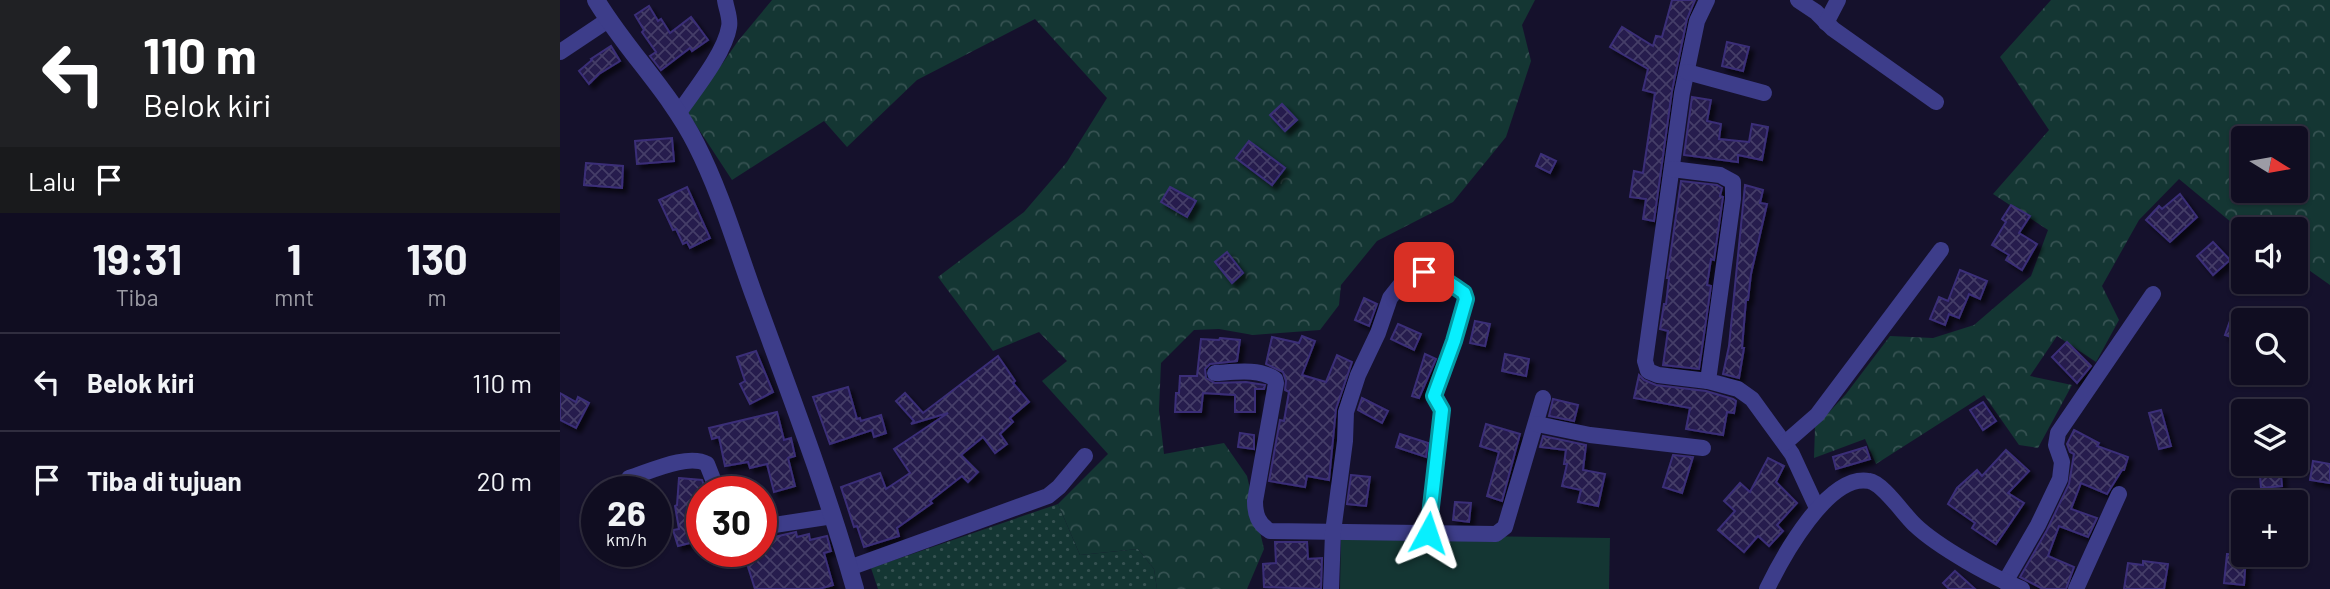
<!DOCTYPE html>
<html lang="id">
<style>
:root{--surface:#100d21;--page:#1e1b2e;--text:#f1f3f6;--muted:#9c9ca5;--line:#302d3f}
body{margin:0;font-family:Barlow,sans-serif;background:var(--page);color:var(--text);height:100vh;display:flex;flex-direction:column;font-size:26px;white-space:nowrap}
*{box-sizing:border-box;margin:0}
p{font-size:23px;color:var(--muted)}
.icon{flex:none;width:38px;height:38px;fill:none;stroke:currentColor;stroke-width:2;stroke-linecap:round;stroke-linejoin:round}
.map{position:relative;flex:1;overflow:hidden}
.details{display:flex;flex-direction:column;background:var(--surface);width:560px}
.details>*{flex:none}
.top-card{background:#202124;color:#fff;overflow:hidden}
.needle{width:46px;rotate:101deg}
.buttons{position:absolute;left:1671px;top:126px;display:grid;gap:14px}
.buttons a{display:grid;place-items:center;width:77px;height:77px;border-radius:7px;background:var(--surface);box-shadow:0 2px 5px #0004,0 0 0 2px var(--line);font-size:35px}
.speed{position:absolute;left:21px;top:476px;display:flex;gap:14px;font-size:35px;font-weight:700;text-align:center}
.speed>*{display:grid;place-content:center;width:91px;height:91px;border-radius:50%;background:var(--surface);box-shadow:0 2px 5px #0004,0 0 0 2px var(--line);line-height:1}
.speed small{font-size:18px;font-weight:400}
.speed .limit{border:10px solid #d22;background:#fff;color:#111}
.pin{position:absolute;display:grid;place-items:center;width:60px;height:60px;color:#fff;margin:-30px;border-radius:14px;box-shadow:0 4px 10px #0006}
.me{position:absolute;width:77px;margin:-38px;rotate:5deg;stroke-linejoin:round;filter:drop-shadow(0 0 5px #0008)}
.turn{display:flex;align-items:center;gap:24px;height:147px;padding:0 28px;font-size:32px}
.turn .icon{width:91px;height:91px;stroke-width:2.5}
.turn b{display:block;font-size:49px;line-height:60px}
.then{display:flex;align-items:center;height:66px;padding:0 28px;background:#0003;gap:14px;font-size:26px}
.eta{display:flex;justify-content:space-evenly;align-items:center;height:119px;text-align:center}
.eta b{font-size:42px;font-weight:700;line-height:49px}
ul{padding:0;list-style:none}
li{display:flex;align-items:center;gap:21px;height:98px;padding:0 28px;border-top:2px solid var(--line)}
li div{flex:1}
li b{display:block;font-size:26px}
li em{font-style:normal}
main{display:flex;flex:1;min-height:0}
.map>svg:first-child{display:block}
.grass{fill:url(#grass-dots)}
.forest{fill:url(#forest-crowns);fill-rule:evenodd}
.park{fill:#143633}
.building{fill:url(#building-cross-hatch);stroke:#3b2f78;stroke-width:2;filter:url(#shadow)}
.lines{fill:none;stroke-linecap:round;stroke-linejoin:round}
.minor{stroke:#3d3d8a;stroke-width:16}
.tertiary{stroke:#3d3d8a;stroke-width:18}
.route-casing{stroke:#059ba5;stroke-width:18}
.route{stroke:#08effe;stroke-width:12}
</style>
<main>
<section class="details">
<div class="top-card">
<div class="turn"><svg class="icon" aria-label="left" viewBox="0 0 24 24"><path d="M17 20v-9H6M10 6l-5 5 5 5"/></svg><div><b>110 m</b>Belok kiri</div></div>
<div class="then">Lalu<svg class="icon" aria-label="arrive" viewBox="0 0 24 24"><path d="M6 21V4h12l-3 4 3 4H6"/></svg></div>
</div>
<div class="eta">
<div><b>19:31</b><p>Tiba</p></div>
<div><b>1</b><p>mnt</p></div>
<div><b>130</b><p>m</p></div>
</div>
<ul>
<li><svg class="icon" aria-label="left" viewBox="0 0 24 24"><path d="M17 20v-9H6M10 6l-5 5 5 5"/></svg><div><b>Belok kiri</b></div><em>110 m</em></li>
<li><svg class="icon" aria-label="arrive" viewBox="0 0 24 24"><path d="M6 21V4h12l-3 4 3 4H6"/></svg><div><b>Tiba di tujuan</b></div><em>20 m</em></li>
</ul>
</section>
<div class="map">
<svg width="1770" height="589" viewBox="0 0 1770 589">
<defs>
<pattern id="grass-dots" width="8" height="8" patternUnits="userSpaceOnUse" patternTransform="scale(1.75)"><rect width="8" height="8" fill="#143633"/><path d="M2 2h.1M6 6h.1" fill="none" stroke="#365252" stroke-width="1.8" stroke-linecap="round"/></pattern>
<pattern id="forest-crowns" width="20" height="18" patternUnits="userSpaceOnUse" patternTransform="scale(1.75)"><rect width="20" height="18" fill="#143633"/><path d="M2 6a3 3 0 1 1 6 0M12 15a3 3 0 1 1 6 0" fill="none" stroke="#365252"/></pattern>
<pattern id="building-cross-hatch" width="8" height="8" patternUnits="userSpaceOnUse" patternTransform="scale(1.75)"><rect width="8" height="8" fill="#251d4d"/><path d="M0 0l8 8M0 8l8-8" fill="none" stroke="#443d68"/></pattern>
<filter id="shadow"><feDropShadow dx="4.5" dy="4.5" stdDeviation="2" flood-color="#0009"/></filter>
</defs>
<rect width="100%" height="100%" fill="#15112c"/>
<path class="grass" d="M498,504L520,555L578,549L594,569L597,589H318L311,568Z"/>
<g class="forest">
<path d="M212,0H975L962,25L971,61L946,137L893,202L817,241L781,285L779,305L760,330L693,335L659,329L634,330L601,363L599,410L604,454L664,443L687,476L704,549L687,589H597L594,569L578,549L520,555L498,504L548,454L482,381L507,361L479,332L433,351L378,277L464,212L507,162L547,98L475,19L357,80L287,147L264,121L172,180L128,113L178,41Z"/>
<path d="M1491,0H1770V285L1736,261V229H1684L1683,232L1619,179L1579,220L1542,286L1559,320L1536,362L1497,336L1470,376L1512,385L1478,448L1459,445L1424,395L1316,464L1305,439L1254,458L1255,427L1286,394L1330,336L1373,338L1414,325L1471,276L1488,230L1433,194L1489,130L1440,57ZM1684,138H1736V191H1684Z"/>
</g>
<path class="park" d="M781,534L1050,538L1049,589H780Z"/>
<g class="building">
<path d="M1112,0H1135L1127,19L1112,91L1094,221L1083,219L1086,199L1070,197L1074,171L1083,173L1095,93L1083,90L1088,69L1050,47L1062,27L1093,46L1096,36L1102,37Z"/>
<path d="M89,6L98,21L101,19L110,33L131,17L148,40L132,51L130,48L101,70L90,56L96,52L82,32L84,30L75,15Z"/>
<path d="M1167,42L1189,47L1183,71L1162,66Z"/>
<path d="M51,46L60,61L39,74L29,84L19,71L32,60L31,59Z"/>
<path d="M1132,97L1151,100L1147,121L1161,124L1159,139L1189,142L1192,124L1208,127L1202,160L1178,155V162L1124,155Z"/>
<path d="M722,104L737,120L725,131L710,115Z"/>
<path d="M112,138L114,161L77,164L75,141Z"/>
<path d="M689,141L725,168L712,185L676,158Z"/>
<path d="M981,154L996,161L990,173L976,166Z"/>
<path d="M26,163L63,166L62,188L24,185Z"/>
<path d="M1121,181L1157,185L1162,188L1160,196L1163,197L1154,260L1151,259L1147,285L1151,286L1139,369L1103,365L1108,331L1100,329L1104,304H1106L1109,278H1107Z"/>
<path d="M1185,185L1203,190L1200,203L1207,204L1191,274L1188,300H1186L1182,348H1184L1179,378L1163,374L1169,346Z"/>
<path d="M127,187L150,238L130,248L127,242L123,244L116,229L113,230L99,200Z"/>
<path d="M610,187L636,201L627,217L601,202Z"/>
<path d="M1620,194L1637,217L1610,242L1586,220L1599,206L1602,209Z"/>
<path d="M1451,205L1470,216L1459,233L1477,244L1462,270L1446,260L1449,255L1432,245L1446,222L1442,219Z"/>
<path d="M1653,242L1670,260L1653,275L1637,256Z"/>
<path d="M667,252L683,273L672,283L655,262Z"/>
<path d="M1400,270L1427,281L1420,299L1409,294L1399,318L1389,314L1385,325L1370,319L1379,297L1388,301Z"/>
<path d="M804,298L817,304L809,326L795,320Z"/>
<path d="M1671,318L1684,322V341L1665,335Z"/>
<path d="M915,321L930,324L925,346L910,343Z"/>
<path d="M838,324L861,334L854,350L831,339Z"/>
<path d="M742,336L755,341L742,375L766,382L777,355L792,362L776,409L769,480L747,476L745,487L709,481L720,420L724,421L729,392L725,390L726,381L723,372L706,364L712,337L739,343Z"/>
<path d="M660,338L680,340L677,361L650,364L645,369L646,378L655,383L686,382L705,385L704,389H695V412H675V395L643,393L641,412H615L616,393H619L620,376H637L641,339L659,340Z"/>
<path d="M1507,342L1531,366L1517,383L1492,357Z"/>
<path d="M196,351L213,392L190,404L180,384L185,381L177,357Z"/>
<path d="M865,354L876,359L859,398L852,396Z"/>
<path d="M945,354L969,359L966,376L942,371Z"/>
<path d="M438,356L455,381L453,383L469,402L450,418L453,422L440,434L447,444L435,453L423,437L401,455L418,472L408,482L402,476L370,501L372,503L337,528L339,536L304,547L297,526L294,527L281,487L320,473L326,489L350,473L334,449L388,413L351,424L354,421L336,401L345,393L363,413Z"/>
<path d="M1079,375L1084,380L1096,385L1146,391L1173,399L1176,401L1174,413L1167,412L1163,435L1126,429L1130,408L1074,398Z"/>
<path d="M288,387L297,419L300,418L301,421L321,415L326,433L314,437L312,430L270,444L253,397Z"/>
<path d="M0,393L16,402L18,397L29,403L16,428L0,420Z"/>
<path d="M802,398L828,411L822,423L798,410Z"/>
<path d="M993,399L1018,405L1014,421L989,416Z"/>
<path d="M1423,402L1436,421L1423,430L1410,410Z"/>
<path d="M1601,410L1611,446L1599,449L1589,413Z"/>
<path d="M217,412L224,440L231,438L235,456L228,458L235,486L214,492L207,464L190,468L188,462L165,466L159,437L152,439L149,428Z"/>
<path d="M926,424L960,434L942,501L927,496L939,452L920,446Z"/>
<path d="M1514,430L1539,443L1537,446L1568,457L1564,470H1562L1547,494L1521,483L1511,509L1537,518L1528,537L1499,526L1488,556L1514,567L1506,589H1483L1460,577L1487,530L1509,484L1514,454L1510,452L1507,444Z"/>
<path d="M680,433L694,435V449L678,447Z"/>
<path d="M840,434L868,443L866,457L836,447Z"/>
<path d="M983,436L1026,445L1023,470L1045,474L1038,506L1018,502L1021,490L1002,486L1007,464H1004L1006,450L980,447Z"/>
<path d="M1306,447L1310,459L1276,469L1273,457Z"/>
<path d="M1446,450L1469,471L1448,493L1464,503L1436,544L1412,528L1415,523L1388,504L1397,488L1417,470L1422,476Z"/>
<path d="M1113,455L1133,457L1122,493L1103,487Z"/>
<path d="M1208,458L1224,466L1216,482L1237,503L1217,525L1223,531L1209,546L1198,536L1184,552L1158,530L1175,511L1164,501L1180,483L1190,492Z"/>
<path d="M1753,461L1770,464V483L1750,480Z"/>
<path d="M1699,464H1720L1722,486L1701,488Z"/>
<path d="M791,475L810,477L806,506L787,504Z"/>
<path d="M119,478L142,480L146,491L142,492V519L139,520L142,540L118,546L113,530L119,529L115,506L117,505Z"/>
<path d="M895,502L911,503L909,522L893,520Z"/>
<path d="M236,532L237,537L249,534L250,540L267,536L271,551L264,553L273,585L259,589H195L183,551H201V540Z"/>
<path d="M715,542H747L748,559L762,558L761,589L704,587L703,564L716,563Z"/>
<path d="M1667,554L1686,556L1684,585L1664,583Z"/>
<path d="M1583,561L1608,564L1604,589H1564L1568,563L1583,565Z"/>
<path d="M1395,571L1415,589H1389L1383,583Z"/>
</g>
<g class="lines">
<g class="minor">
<path d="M1147,0L1137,21L1122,93L1085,361L1088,371L1098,375L1148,381"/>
<path d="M1238,0L1256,12L1273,29L1376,102"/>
<path d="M1266,23L1278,0"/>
<path d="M0,52L48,20"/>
<path d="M1127,72L1204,93"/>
<path d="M118,114C133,92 165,53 169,27C171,19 166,8 165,0"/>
<path d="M1112,169L1160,175L1173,182V199L1148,381L1178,389L1192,399L1232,454L1257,508"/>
<path d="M655,373C674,372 699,368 715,379L716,383L695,501C695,514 698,524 710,531L936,534L945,527L983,398"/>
<path d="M977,424L1030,435L1143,448"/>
<path d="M1225,443L1257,415L1381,250"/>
<path d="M69,478C89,472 128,453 147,464L158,492"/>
<path d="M201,527L273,516"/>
<path d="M289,568L488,496L499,487L525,456"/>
<path d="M1445,582L1478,525L1500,479L1502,462L1496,445L1498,433L1593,294"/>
<path d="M771,589L773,532L785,441L786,412L798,375L818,333L830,298L849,274L856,271L875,274L904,293L906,299L894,341L874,396L882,410L868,533"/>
<path d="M1207,589C1222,558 1268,473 1309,481C1323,483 1344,515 1355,525C1378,547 1432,577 1462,589"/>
<path d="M1516,589L1559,494"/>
</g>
<path class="tertiary" d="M36,0C66,50 110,92 136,144C161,193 176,246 195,298C230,394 267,490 295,589"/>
</g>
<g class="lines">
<defs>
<path id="route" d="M864,272C879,275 891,284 904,293L906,299L894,341L874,396L882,410L868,533"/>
</defs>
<use href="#route" class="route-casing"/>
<use href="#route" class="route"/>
</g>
</svg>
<div class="buttons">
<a><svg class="needle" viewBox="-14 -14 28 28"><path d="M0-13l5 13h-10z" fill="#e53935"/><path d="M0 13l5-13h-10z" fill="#9c9ca5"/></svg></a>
<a><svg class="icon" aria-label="sound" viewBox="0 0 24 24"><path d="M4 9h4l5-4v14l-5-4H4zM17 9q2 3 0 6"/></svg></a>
<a><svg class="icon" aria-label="search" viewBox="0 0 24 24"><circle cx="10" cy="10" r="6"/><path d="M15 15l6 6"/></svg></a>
<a><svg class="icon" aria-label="layers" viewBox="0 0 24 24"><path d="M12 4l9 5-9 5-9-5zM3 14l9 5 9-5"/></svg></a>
<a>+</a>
</div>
<div class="speed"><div>26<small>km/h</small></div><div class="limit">30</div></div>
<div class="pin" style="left:864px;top:272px;background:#d93025"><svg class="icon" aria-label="arrive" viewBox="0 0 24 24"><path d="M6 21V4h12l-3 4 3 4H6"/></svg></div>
<svg class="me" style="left:868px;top:533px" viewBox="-20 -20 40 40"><path d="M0-17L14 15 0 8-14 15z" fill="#08effe" stroke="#fff" stroke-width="4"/></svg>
</div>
</main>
